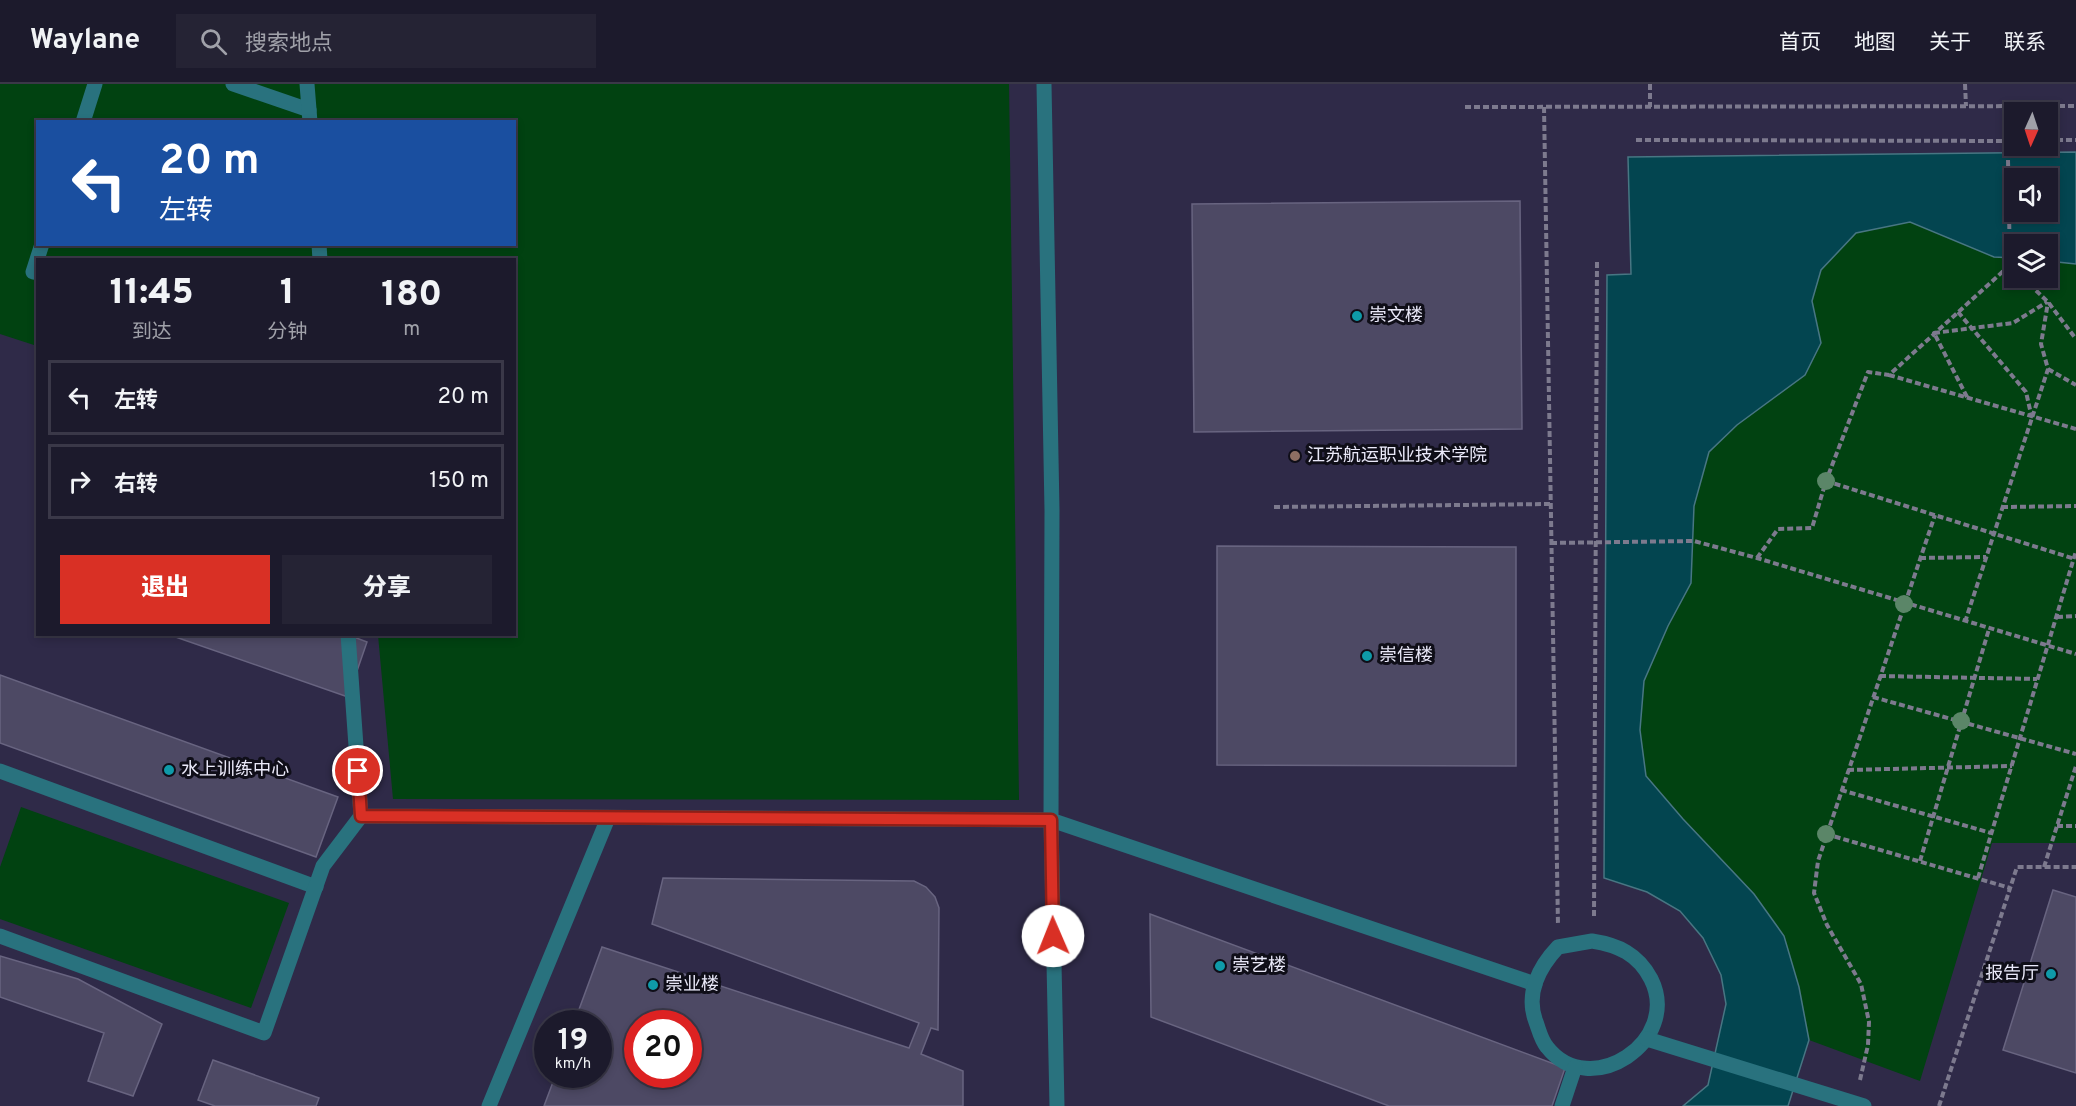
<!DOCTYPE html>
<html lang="zh">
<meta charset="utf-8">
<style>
:root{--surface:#1c1a2c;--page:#252334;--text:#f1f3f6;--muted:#a0a1a9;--line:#3a3848;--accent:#d93025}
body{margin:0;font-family:Overpass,"Noto Sans SC",sans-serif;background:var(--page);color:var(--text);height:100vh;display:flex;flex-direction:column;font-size:22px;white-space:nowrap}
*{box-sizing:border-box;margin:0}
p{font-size:20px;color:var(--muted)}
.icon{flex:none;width:33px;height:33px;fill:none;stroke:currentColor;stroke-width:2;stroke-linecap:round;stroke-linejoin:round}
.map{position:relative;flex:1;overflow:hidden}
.sheet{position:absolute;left:36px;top:174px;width:480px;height:378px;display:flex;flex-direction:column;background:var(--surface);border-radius:0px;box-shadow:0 3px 9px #0003,0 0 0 2px var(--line)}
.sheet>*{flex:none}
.guide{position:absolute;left:36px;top:36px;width:480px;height:126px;border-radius:0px;box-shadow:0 3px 9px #0003,0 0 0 2px var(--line);background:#1a4fa0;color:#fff;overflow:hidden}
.needle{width:39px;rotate:183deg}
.fabs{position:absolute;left:2004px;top:18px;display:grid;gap:12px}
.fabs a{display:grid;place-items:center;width:54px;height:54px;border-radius:0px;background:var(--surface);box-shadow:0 3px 9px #0003,0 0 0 2px var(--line);font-size:30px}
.speed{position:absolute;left:534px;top:926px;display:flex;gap:12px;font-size:30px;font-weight:700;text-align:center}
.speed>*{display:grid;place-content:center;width:78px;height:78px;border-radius:50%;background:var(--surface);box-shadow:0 3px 9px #0003,0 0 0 2px var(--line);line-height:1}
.speed small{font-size:15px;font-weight:400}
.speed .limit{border:9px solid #d22;background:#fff;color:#111}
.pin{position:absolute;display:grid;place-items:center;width:51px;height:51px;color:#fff;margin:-26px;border:3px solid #fff;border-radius:50%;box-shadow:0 2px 6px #0007}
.me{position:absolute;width:66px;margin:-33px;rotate:359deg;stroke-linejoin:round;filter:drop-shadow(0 0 4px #0008)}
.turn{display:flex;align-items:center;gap:21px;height:126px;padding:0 24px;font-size:27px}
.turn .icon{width:78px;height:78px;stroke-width:2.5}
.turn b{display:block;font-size:42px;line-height:51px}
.eta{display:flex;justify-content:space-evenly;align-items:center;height:102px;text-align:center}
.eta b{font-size:36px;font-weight:800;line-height:42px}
.action{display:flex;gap:12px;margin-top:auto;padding:12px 24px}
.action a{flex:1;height:69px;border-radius:0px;background:var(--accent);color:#fff;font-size:24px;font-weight:800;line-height:69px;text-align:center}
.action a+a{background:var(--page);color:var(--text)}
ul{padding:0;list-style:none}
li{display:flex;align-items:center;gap:18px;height:75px;margin:0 12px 9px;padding:0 12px;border:3px solid var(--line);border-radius:0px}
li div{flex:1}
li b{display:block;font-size:22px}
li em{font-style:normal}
header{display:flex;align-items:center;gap:36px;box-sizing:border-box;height:84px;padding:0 30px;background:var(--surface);border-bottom:2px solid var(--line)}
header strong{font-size:28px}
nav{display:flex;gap:33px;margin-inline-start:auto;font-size:21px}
.search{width:420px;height:54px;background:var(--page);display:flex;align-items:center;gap:15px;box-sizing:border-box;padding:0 21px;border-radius:0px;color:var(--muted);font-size:22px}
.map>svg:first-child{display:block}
.built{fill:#2f2a48;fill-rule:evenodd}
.green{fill:#014211;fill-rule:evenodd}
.water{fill:#034550;stroke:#487683;stroke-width:1.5;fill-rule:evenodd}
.building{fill:#4d4964;stroke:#686480;stroke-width:1.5;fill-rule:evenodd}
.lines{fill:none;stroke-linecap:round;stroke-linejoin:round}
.path{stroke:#7d7a8e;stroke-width:4;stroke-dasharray:6 3;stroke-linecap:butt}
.minor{stroke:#29727e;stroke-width:15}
.tree{fill:#5b8668}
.route-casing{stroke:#8d1f18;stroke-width:15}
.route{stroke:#d93025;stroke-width:10}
.culture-dot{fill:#0f9aa8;stroke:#0f0e18;stroke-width:2}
.education-dot{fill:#8d6e63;stroke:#0f0e18;stroke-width:2}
.labels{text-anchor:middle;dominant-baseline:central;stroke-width:6;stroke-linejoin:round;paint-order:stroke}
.poi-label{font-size:18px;fill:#eae9f9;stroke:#0f0e18;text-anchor:start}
</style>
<header>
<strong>Waylane</strong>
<div class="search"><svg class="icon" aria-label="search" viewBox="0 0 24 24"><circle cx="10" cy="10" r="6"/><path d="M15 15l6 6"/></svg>搜索地点</div>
<nav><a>首页</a><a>地图</a><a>关于</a><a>联系</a></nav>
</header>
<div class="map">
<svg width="2076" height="1022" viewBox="0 0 2076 1022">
<rect width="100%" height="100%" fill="#26223a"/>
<path class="built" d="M0,0H2076V1022H0ZM2014,28H2048V62H2014ZM38,38H514V160H38ZM2014,94H2048V128H2014ZM2014,160H2048V194H2014ZM38,176H514V550H38ZM548,939H598V990H548ZM638,939H688V990H638Z"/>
<g class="green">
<path d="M0,0H1009L1019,716L393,715L378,551L514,550V176H38L37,262L0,250ZM38,38H514V160H38Z"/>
<path d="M2076,69V759H1992L1920,997L1809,956L1726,920L1721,891L1703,854L1680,827L1647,808L1604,794L1607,191L1631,190L1628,73ZM2014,94H2048V128H2014ZM2014,160H2048V194H2014Z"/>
<path d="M21,723L289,819L251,924L0,835V783Z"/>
</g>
<path class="water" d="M2076,68V180L2048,177V160H2014V174L1994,173L1910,138L1856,149L1821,186L1812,217L1821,259L1805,291L1737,341L1709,368L1694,422L1691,499L1668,542L1644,597L1640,646L1646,692L1683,735L1754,810L1784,852L1799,903L1809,956L1788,1022H1683L1708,1001L1726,920L1721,891L1703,854L1680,827L1647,808L1604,794L1607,191L1631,190L1628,73ZM2014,94H2048V128H2014Z"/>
<g class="building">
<path d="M1520,117L1522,345L1194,348L1192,120Z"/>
<path d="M1217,462L1516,463V682L1217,681Z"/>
<path d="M167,550H346L367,558L348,613Z"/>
<path d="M0,591L338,713L316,773L0,659Z"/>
<path d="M663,794L914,797L926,803L935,813L939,824L938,946L931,944L921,970L963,987V1022H544L556,990H598V939H574L602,863L909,964L919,939L652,840ZM638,939H688V990H638Z"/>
<path d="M2053,806L2076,813V989L2003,966Z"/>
<path d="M1150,830L1565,984L1552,1022H1389L1151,933Z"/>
<path d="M0,872L78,895L162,940L133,1012L88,997L104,949L0,913Z"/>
<path d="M213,976L319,1014L316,1022H215L198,1016Z"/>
</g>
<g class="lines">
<g class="path">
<path d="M1650,0V23"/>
<path d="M1965,0L1966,22"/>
<path d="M2007,22L2010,181L2014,185"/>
<path d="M1465,23L2076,22"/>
<path d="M1544,23L1558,841"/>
<path d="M1636,56L2014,57"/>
<path d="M2048,56H2076"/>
<path d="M2023,194L2048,218L2076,255"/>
<path d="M1958,228L2026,308L2031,330"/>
<path d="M2048,285L2076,301"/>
<path d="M1889,291L2076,345"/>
<path d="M1967,313L1934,249L2013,239L2047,218"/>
<path d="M1826,397L2075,475"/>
<path d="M1274,423L1551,420"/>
<path d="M2002,423L2076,422"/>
<path d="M1551,459L1694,457L1757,474L2076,570"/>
<path d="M1757,474L1778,445L1812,444L1826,397L1868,288L1889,291L2010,181"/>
<path d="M1920,474L1986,473"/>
<path d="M2057,533L2076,532"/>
<path d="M1965,538L2048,285L2041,260L2048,218"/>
<path d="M1880,592L2037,595"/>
<path d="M1873,613L2076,670"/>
<path d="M1848,686L2012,682"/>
<path d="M1841,706L1991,749"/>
<path d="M2057,742H2076"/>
<path d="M1826,750L2010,804"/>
<path d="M1920,777L1989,545"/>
<path d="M2044,783L2076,682"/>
<path d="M1978,794L2076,467"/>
<path d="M1594,832L1597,178"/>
<path d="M1860,996L1868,961L1869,938L1861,900L1827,841L1814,809L1818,777L1935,431"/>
<path d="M1939,1022L2017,783H2076"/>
</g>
<g class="minor">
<path d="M233,0L309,26"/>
<path d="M307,0L310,38"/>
<path d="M1044,0L1052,426L1051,736L1535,900"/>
<path d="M83,38L95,0"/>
<path d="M319,160L320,176"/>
<path d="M38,189L33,188L42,160"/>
<path d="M348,550L361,732L1051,736L1057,1022"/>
<path d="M0,687L316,803"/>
<path d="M0,852L264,949L323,782L361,732"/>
<path d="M1592,857C1618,861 1638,870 1651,895C1682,957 1590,1018 1547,963C1541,956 1539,946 1536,938C1525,910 1539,883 1558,863Z"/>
<path d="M1647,955L1864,1022"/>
<path d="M489,1022L608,734"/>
<path d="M1562,1022L1575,983"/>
</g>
</g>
<g class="tree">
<circle cx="1826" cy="397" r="9"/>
<circle cx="1904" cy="520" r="9"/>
<circle cx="1961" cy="637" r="9"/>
<circle cx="1826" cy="750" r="9"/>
</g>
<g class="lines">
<defs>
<path id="route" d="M358,687L361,732L1051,736L1053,852"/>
</defs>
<use href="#route" class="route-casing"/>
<use href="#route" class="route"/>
</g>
<g class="culture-dot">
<circle cx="1357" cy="232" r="6"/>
<circle cx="1367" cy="572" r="6"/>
<circle cx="169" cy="686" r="6"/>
<circle cx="1220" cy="882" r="6"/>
<circle cx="2051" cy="890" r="6"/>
<circle cx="653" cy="901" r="6"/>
</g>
<circle class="education-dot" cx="1295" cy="372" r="6"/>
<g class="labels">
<g class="poi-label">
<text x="1369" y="232">崇文楼</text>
<text x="1307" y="372">江苏航运职业技术学院</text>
<text x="1379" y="572">崇信楼</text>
<text x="181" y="686">水上训练中心</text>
<text x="1232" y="882">崇艺楼</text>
<text x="2039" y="890" text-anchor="end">报告厅</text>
<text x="665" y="901">崇业楼</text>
</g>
</g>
</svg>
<div class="fabs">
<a><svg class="needle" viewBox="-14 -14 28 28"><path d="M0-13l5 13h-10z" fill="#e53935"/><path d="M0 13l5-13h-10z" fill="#a0a1a9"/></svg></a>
<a><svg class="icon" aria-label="sound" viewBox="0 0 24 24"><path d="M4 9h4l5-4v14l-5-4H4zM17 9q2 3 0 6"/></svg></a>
<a><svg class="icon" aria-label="layers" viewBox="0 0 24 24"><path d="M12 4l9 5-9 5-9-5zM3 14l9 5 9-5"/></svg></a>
</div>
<div class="speed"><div>19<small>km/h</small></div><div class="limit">20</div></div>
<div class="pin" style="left:358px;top:687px;background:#d93025"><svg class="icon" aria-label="arrive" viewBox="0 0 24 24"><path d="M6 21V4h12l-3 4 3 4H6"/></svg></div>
<svg class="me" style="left:1053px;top:852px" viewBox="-20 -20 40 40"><circle r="19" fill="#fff"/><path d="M0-13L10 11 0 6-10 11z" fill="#d93025"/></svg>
<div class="guide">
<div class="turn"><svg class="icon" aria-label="left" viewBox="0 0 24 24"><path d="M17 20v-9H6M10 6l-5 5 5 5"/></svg><div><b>20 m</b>左转</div></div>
</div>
<section class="sheet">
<div class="eta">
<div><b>11:45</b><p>到达</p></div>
<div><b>1</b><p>分钟</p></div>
<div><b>180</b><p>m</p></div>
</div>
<ul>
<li><svg class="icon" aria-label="left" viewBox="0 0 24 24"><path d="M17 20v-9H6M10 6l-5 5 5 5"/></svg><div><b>左转</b></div><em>20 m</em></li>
<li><svg class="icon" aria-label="right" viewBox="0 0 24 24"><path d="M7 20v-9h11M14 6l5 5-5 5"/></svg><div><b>右转</b></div><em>150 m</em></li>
</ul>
<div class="action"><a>退出</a><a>分享</a></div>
</section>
</div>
